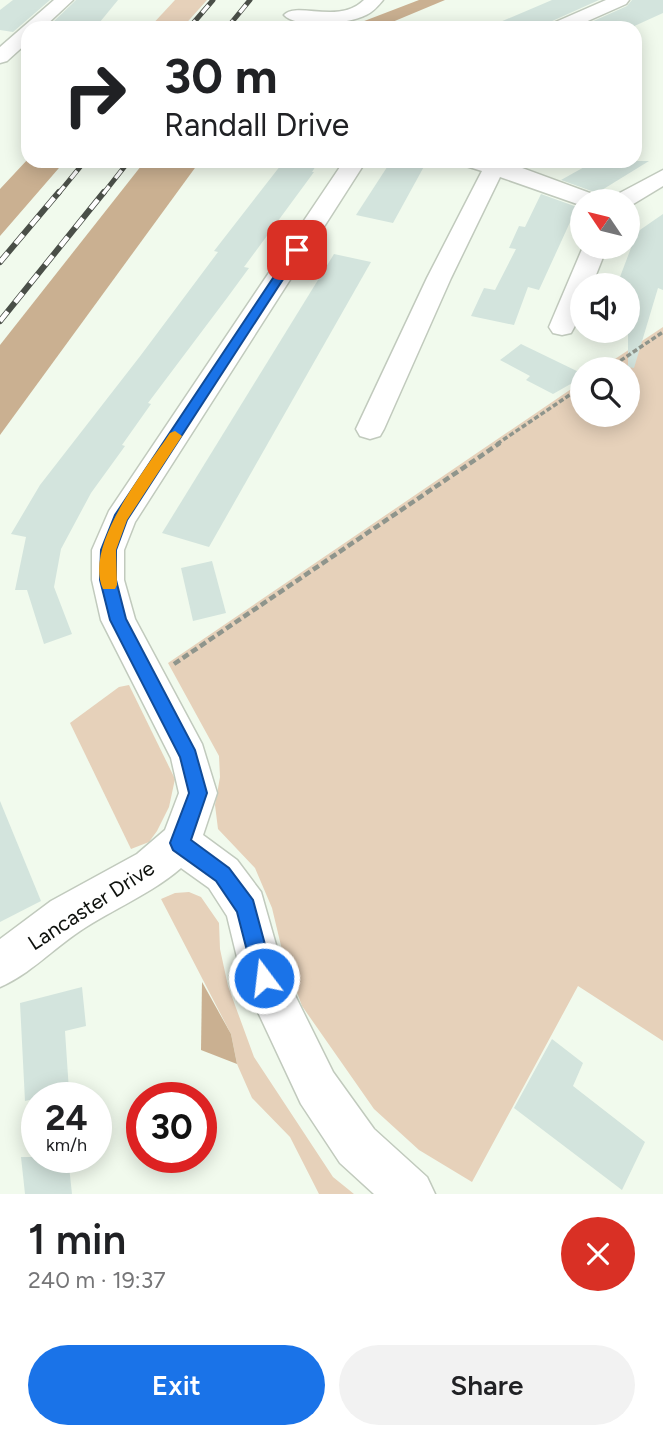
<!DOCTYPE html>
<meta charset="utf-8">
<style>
:root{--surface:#fff;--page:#f2f2f2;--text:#202124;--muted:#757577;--accent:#1a73e8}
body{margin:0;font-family:Figtree,sans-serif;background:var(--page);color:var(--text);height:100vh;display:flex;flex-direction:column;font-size:26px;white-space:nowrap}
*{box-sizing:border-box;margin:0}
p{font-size:23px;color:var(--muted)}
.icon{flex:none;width:38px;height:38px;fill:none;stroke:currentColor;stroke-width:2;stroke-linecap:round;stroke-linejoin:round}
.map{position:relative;height:1194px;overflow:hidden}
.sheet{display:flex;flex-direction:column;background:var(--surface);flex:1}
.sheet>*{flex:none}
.guide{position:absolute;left:21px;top:21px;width:621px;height:147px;border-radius:21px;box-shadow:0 4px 18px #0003;background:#fff;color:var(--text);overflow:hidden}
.needle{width:46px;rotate:305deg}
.fabs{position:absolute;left:570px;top:189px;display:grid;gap:14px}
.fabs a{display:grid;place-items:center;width:70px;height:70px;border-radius:50%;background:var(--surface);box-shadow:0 4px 18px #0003;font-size:35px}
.speed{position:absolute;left:21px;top:1082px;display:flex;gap:14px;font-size:35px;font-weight:700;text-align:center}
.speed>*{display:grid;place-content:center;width:91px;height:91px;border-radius:50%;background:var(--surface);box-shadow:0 4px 18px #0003;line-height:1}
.speed small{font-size:18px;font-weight:400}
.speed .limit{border:10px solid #d22;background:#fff;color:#111}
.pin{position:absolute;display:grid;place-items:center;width:60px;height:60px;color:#fff;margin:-30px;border-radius:14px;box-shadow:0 4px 10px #0006}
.me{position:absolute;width:77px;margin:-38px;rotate:345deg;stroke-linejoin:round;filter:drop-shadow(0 0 5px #0008)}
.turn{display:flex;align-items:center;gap:24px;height:147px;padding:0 28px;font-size:32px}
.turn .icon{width:91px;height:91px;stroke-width:2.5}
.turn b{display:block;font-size:49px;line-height:60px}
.round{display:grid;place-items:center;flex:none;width:74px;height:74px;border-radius:37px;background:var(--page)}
.headline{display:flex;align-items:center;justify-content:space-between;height:119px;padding:0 28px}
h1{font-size:42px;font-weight:600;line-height:52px}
.primary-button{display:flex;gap:14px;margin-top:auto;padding:14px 28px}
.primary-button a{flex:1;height:80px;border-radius:42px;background:var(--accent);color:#fff;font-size:28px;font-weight:600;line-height:80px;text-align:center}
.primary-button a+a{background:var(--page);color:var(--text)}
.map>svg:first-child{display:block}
.green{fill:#e6d1ba}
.forest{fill:#cab091}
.building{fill:#d3e4dd}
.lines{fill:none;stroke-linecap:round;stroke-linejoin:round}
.minor-casing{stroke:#c1cabd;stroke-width:3}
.path-far1{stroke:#8f958c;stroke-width:3.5;stroke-dasharray:5 2.5;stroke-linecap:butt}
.path{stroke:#8f958c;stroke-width:4.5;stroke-dasharray:7 3.5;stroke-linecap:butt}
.minor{fill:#fff;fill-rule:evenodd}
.rail-far1-casing{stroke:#4a4f48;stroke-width:5}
.rail-casing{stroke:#4a4f48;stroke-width:6}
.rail-far1{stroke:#fff;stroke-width:3.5;stroke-dasharray:10;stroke-linecap:butt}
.rail{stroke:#fff;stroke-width:4.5;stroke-dasharray:12;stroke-linecap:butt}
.route{fill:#1a73e8;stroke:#114b97;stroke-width:2}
.slow{fill:#f59e0b}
.labels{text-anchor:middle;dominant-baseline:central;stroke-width:7;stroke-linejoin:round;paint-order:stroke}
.near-street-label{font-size:21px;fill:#0e110d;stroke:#fff}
</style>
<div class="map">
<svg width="663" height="1194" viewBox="0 0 663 1194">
<rect width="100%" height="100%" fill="#f1faed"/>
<g class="green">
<path d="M175,0H207L182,28H149Z"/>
<path d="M663,327V1041L578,986L472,1182L419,1150L374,1109L302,1006L283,954L272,908L255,868L218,829L215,805L220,777L219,756L168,663L583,381V415H628V369H600Z"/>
<path d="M129,685L175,779L169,807L157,831L149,842L131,849L70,723L119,687Z"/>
<path d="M189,892L201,897L219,923L220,949L228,986L254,1057L333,1177L354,1194H319L290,1137L252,1098L237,1064L231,1034L161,899L175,893Z"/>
</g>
<g class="forest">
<path d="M419,0H445L378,28H346Z"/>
<path d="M28,159V161H65L0,236V189Z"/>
<path d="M145,161H200L0,435V345Z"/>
<path d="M202,982L231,1034L237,1064L201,1050Z"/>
</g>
<g class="building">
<path d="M13,0H50L13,32L0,30V10Z"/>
<path d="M76,0H118L95,28H47Z"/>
<path d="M552,0H599L550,22L545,28H486Z"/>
<path d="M632,0H663V13L630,28H578L627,6Z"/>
<path d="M284,161H319L312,172H314L244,267L249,268L227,298L148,403L151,404L122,445L125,446L91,493L61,549L54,587L72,634L44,644L27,590H15L26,537L11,534L40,485L141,355L218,252L214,251Z"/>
<path d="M391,161H427L393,223L356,215Z"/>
<path d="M595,161H649L597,193L561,180Z"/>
<path d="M541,194L577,207L539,290L528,287L514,325L471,316L484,288L495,290L516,249L509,248L519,226L525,227Z"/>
<path d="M663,214V290L658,288L634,368L628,367V285H617L637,232Z"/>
<path d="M334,254L371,262L209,547L162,533Z"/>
<path d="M521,344L583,374V377L553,394L526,380L530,376L500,360Z"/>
<path d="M212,561L226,613L193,621L181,568Z"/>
<path d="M0,801L41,901L0,922Z"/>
<path d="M82,987L86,1026L65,1031L69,1091L25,1101L20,1003Z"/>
<path d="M552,1039L583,1063L573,1086L645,1142L622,1190L514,1108Z"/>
<path d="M21,1157H68L72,1194H25Z"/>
</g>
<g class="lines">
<defs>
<g id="minor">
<path d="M54,0H73L43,28H28V42L7,61L0,63V47Z"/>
<path d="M364,0H383C378,6 373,12 366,15C349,24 297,29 284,15C297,1 339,25 364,0Z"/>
<path d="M606,0H629L626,4L572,28H548L551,24Z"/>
<path d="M344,161H366L135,522L124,550V580L135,619L202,744L217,793L203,835L237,860L261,892L284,973L333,1072L374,1129L427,1177L435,1194H374L340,1163L301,1104L242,978L227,916L209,888L181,868C151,894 113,909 80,931C53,949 30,974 0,987V939L51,901L137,854L165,830L179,793L171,758L101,620L92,580V550L109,511Z"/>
<path d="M463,161H503L598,196L601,201H583V206L500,177L451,278L384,429L380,436L370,439L360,436L356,429L427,278L482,171L466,166Z"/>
<path d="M663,170V186L630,206L628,201H611L614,196Z"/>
<path d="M583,247H607L592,285H583C583,303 581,317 571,333L562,335L553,333L549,327Z"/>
</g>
</defs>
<use href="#minor" class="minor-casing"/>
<g class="path-far1">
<path d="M608,369L663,332"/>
<path d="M497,444L583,386"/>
</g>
<path class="path" d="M174,664L500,443"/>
<use href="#minor" class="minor"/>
<defs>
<g id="rail-far1">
<path d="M189,28L213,0"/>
<path d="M227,28L250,0"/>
<path d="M58,194L85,161"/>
<path d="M103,194L129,161"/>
</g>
<g id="rail">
<path d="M0,262L59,192"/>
<path d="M0,321L104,192"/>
</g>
</defs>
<use href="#rail-far1" class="rail-far1-casing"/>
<use href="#rail" class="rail-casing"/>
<use href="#rail-far1" class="rail-far1"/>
<use href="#rail" class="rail"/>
</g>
<path class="route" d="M293,248L302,250L127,520L116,550V580L126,619L195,750L207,793L191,840L229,868L253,900L274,978L271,986L264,989L257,986L254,978L237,912L216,881L173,850L170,843L189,793L180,757L110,620L100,580L101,550L115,515Z"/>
<path class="slow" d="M175,431L182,436L127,520L116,550L117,585L115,589H103C83,545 146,469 170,433Z"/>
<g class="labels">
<g class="near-street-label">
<text transform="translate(91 905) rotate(-33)">Lancaster Drive</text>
</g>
</g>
</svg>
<div class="fabs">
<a><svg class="needle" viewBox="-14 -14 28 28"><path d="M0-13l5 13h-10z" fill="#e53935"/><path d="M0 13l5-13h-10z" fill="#757577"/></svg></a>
<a><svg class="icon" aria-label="sound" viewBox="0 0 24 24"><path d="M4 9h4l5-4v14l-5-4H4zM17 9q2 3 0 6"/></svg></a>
<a><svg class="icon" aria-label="search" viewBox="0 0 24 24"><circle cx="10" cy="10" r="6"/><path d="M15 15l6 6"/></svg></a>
</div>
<div class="speed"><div>24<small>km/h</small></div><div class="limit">30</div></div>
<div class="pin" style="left:297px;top:250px;background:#d93025"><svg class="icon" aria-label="arrive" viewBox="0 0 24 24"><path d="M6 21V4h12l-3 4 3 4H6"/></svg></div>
<svg class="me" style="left:264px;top:978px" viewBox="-20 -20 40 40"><circle r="17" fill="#1a73e8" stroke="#fff" stroke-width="3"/><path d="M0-11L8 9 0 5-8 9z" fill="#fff"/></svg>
<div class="guide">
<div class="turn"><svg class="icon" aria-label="right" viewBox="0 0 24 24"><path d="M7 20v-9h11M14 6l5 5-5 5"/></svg><div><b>30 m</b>Randall Drive</div></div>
</div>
</div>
<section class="sheet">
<div class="headline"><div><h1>1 min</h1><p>240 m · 19:37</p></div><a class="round" style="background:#d93025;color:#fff"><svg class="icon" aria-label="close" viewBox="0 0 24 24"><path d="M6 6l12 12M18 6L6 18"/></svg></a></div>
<div class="primary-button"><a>Exit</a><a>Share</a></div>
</section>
